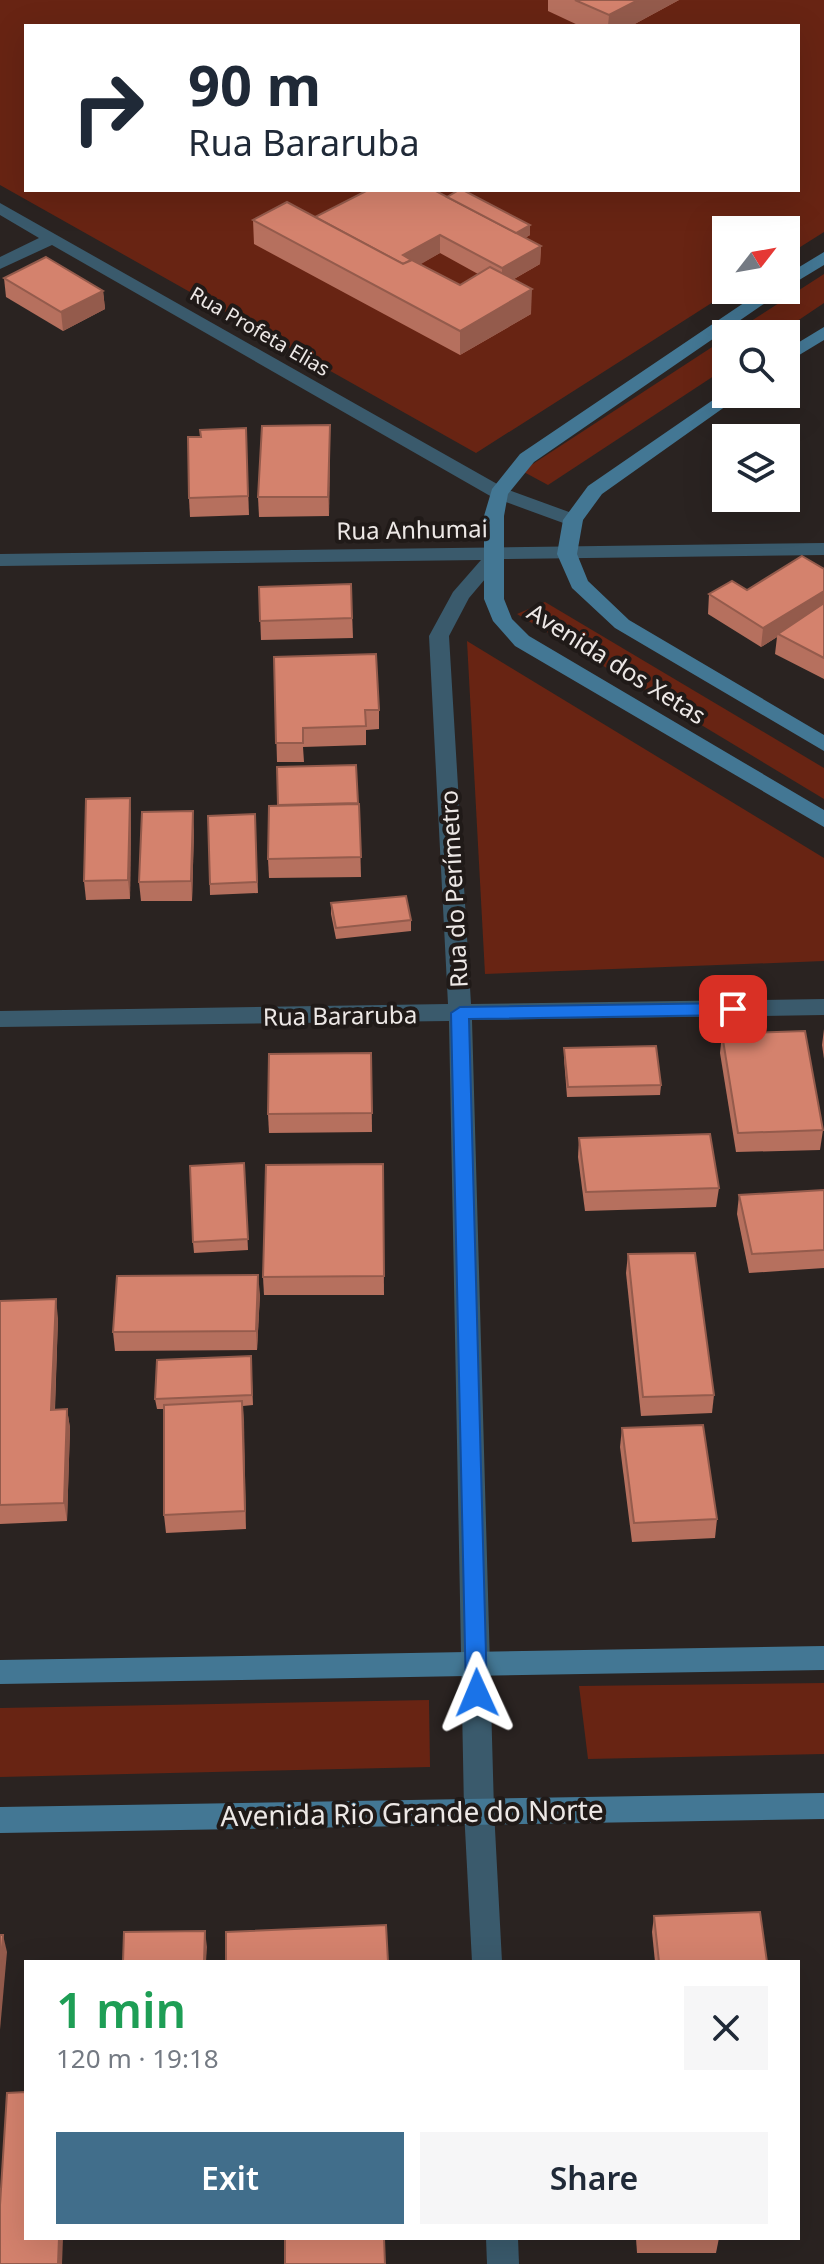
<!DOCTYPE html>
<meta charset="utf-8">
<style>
:root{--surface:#fff;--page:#f6f6f7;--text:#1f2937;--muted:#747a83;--accent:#416e8b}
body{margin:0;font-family:"Noto Sans",sans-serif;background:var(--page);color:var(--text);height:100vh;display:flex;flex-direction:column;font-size:30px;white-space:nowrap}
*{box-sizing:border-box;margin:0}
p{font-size:26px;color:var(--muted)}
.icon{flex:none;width:44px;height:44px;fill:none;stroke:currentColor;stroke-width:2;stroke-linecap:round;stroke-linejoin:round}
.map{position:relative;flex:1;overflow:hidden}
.panel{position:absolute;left:24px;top:1960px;width:776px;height:280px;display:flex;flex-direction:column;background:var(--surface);border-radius:0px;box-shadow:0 8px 32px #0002}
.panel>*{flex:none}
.guide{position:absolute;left:24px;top:24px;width:776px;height:168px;border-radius:0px;box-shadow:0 8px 32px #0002;background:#fff;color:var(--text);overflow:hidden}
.needle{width:52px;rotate:59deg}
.tools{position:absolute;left:712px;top:216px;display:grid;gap:16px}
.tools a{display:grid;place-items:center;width:88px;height:88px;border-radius:0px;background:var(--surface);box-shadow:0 8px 32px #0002;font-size:40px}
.pin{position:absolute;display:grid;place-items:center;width:68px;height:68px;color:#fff;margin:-34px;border-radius:16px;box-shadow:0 4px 12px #0006}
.me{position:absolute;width:88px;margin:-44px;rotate:359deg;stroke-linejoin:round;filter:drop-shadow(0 0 6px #0008)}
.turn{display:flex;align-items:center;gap:28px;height:168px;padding:0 32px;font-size:36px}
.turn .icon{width:104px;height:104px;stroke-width:2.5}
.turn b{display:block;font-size:56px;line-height:68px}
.round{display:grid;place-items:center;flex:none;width:84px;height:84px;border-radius:0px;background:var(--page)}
.overview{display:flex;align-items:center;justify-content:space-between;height:136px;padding:0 32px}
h1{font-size:48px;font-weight:600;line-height:60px;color:#1e9e55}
.button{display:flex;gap:16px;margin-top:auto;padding:16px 32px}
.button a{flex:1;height:92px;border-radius:0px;background:var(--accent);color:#fff;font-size:32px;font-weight:600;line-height:92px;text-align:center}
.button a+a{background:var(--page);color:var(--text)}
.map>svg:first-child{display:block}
.green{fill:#682413;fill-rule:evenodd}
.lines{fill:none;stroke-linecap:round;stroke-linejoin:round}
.street{fill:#3a5a6c;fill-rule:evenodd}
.secondary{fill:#437794;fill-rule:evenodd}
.wall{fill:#b6705e;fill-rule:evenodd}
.shaded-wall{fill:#945b4c}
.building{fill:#d4826d;stroke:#945b4c;stroke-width:2}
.route{fill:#1a73e8;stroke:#114b97;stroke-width:2}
.labels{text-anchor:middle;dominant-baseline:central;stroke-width:8;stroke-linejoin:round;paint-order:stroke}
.far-street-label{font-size:20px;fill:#ede8e6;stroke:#201a18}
.street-label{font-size:24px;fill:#ede8e6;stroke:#201a18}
.near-street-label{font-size:28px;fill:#ede8e6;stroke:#201a18}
</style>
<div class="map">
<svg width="824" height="2264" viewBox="0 0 824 2264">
<rect width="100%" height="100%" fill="#2a2321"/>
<g class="green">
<path d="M0,0H824V232L786,256V230H726V290H732L476,453L0,185ZM26,26H798V190H26Z"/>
<path d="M824,274V303L778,334H731Z"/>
<path d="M726,338V368L548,485L522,471Z"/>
<path d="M545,602L824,768V799L517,614Z"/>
<path d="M467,641L824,858V961L485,974Z"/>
<path d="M824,1683V1754L588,1759L579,1686Z"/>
<path d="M429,1700L430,1767L0,1777V1708Z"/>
</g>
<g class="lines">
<g class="street">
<path d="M0,203L506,489L580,516L583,520L580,524H566L492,497L52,245L0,269V257L39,238L0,215Z"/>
<path d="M824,543V555L502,559L469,598L449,636L471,1004L824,999V1015L472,1020L494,1810L502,1962H472L464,1810L449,1021L0,1027V1011L448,1004L429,636L453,592L481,560L0,566V554Z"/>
<path d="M486,2238H518L519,2264H487Z"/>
</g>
<g class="secondary">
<path d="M824,252V265L786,288V275Z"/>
<path d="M763,290H784L534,462L508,494L504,516V599L512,619L529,636L824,810V827L515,646L493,621L484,599V516L492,489L520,454Z"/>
<path d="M824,327V340L786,363V350Z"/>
<path d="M726,391V394H743L602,494L583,520L577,554L588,581L629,620L824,735V751L615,628L572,588L557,554L563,520L588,486Z"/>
<path d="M824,1646V1670L0,1684V1660Z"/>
<path d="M824,1793V1819L0,1833V1807Z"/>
</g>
</g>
<g class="wall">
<path d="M548,0H679L631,26H580L548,11Z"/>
<path d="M447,197L530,225V235L525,238L541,246L540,264L514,279L531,314L460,355L254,244L253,220L315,217ZM440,253L478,274L460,285L420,264Z"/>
<path d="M4,278L103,291L105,309L63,331L6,297Z"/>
<path d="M246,428L249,515L190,517L189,498L201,437Z"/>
<path d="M330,444L329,516L259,517L258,497Z"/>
<path d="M824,569V679L775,654L777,637L761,647L708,614L709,594L747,590Z"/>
<path d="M351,584L353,638L261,640L259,587Z"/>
<path d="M274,657L379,710V729L366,730V745L303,747L304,762H277Z"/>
<path d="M130,798L131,818L130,899L86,900L84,881Z"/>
<path d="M358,804H359L361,877L269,878L268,859Z"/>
<path d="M255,814L258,893L210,895L208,816Z"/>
<path d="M194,830L192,901H141L139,882Z"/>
<path d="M331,903L411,920V931L336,939L331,914Z"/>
<path d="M824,1029V1059L822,1045Z"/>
<path d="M722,1034L823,1130L820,1150L736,1152L720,1053Z"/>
<path d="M564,1048L661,1085L660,1095L567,1097L564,1059Z"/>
<path d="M371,1053L372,1132L269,1133L268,1114Z"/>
<path d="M579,1138L719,1188L716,1207L585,1211L578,1157Z"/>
<path d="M244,1163L248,1250L194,1253L193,1242Z"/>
<path d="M383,1164L384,1295H264L263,1277Z"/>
<path d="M824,1190V1268L749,1273L737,1214L739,1195Z"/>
<path d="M628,1254L714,1395L712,1413L641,1416L626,1273Z"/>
<path d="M260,1294L257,1350L115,1351L113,1332Z"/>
<path d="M0,1301L58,1318L55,1410L67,1409L70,1428L67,1521L0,1524Z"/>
<path d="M251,1356L253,1405L243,1406L246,1529L166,1533L164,1515V1409H157L155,1399Z"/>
<path d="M622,1428L717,1519L715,1538L632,1542L620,1447Z"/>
<path d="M654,1916L767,1962H655L652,1932Z"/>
<path d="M636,2238H719L716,2253H637Z"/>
</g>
<g class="shaded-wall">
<path d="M638,0H679L631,26H608L609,15Z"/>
<path d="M530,225V235L509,247V237Z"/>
<path d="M440,235V253L416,267L403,255Z"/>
<path d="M541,246L540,264L502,286V268Z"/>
<path d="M532,289L531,314L460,355V331Z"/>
<path d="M103,291L105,309L63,331L61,312Z"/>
<path d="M330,425V444L329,516L328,497Z"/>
<path d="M824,591V608L778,634L777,637L761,647L763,628Z"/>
<path d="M130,798L131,818L130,899L128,880Z"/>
<path d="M193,811L194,830L192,901L191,881Z"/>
<path d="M258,1275L260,1294L257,1350L256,1331Z"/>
<path d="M56,1299L58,1318L54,1429L51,1410Z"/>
<path d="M242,1401L244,1420L246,1529L245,1511Z"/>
<path d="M67,1409L70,1428L67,1521L64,1503Z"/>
<path d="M205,1931L207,1947L206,1962H204Z"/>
<path d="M3,1935L7,1952L0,2030V1971Z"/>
<path d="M59,2238H63L62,2264H58Z"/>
</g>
<g class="building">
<path d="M575,0H638L609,15Z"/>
<path d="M368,190H434L541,246L502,268L440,235L403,255L411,260L403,264L315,217Z"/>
<path d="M459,190H463L530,225L516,233L447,197Z"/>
<path d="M287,202L403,264L412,260L460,285L490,267L532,289L460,331L253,220Z"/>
<path d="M46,257L103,291L61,312L4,278Z"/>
<path d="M330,425L328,497H258L262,426Z"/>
<path d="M246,428L248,496L189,498L188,437H201L200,430Z"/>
<path d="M802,556L824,569V591L763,628L709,594L732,581L747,590Z"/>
<path d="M351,584L352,618L260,621L259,587Z"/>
<path d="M824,603V658L778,634Z"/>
<path d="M376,654L379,710H365L366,726L303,728V743H276L274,657Z"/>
<path d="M356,765L358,803L278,805L277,767Z"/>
<path d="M130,798L128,880L84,881L86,799Z"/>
<path d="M359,804L361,857L268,859L269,806Z"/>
<path d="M193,811L191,881L139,882L142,812Z"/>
<path d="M255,814L257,882L210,884L208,816Z"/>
<path d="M406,896L411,920L336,928L331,903Z"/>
<path d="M805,1031L823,1130L738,1133L722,1034Z"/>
<path d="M656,1046L661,1085L568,1087L564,1048Z"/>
<path d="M371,1053L372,1113L268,1114L269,1054Z"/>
<path d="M710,1134L719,1188L586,1192L579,1138Z"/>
<path d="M244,1163L248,1239L193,1242L190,1166Z"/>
<path d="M383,1164L384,1276L263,1277L266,1165Z"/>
<path d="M824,1190V1250L752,1254L739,1195Z"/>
<path d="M695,1253L714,1395L643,1397L628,1254Z"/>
<path d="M258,1275L256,1331L113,1332L117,1276Z"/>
<path d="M56,1299L51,1410L67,1409L64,1503L0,1505V1301Z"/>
<path d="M251,1356L252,1395L155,1399L157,1360Z"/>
<path d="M242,1401L245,1511L164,1515V1405Z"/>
<path d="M703,1425L717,1519L634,1523L622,1428Z"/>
<path d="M760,1912L767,1962H659L654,1916Z"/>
<path d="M386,1925L388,1962H226V1932Z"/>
<path d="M205,1931L204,1962H123L124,1932Z"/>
<path d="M0,1935H3L0,1971Z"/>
<path d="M26,2092V2238H59L58,2264H0V2205L7,2093Z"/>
<path d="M285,2238H384L385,2264H285Z"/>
<path d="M640,2238H717L640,2239Z"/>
</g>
<path class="route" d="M733,1003L742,1009L733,1015L469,1019L487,1693L484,1700L477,1703L469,1700L466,1693L451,1013L460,1007Z"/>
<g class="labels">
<g class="far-street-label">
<text transform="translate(260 331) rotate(30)">Rua Profeta Elias</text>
</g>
<g class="street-label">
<text transform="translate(412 529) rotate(-1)">Rua Anhumai</text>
<text transform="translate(617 663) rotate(32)">Avenida dos Xetas</text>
<text transform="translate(453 889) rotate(-93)">Rua do Perímetro</text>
<text transform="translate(340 1015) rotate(-1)">Rua Bararuba</text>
</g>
<g class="near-street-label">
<text transform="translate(412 1812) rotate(-1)">Avenida Rio Grande do Norte</text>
</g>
</g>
</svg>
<div class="tools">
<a><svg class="needle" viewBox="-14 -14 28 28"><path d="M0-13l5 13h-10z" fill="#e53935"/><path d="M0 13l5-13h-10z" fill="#747a83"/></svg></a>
<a><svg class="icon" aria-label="search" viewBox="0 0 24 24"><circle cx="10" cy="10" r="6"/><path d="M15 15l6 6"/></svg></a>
<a><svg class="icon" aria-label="layers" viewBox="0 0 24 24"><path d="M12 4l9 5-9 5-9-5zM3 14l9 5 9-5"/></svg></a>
</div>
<div class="pin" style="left:733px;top:1009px;background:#d93025"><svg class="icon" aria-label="arrive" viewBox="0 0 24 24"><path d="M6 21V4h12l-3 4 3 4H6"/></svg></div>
<svg class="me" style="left:477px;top:1693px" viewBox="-20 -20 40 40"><path d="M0-17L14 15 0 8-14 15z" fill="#1a73e8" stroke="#fff" stroke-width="4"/></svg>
<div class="guide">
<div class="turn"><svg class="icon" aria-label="right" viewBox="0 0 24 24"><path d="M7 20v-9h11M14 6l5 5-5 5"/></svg><div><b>90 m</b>Rua Bararuba</div></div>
</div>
<section class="panel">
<div class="overview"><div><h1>1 min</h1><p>120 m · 19:18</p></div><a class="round"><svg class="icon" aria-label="close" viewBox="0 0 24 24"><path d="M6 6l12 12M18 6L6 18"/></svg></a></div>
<div class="button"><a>Exit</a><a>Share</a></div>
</section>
</div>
